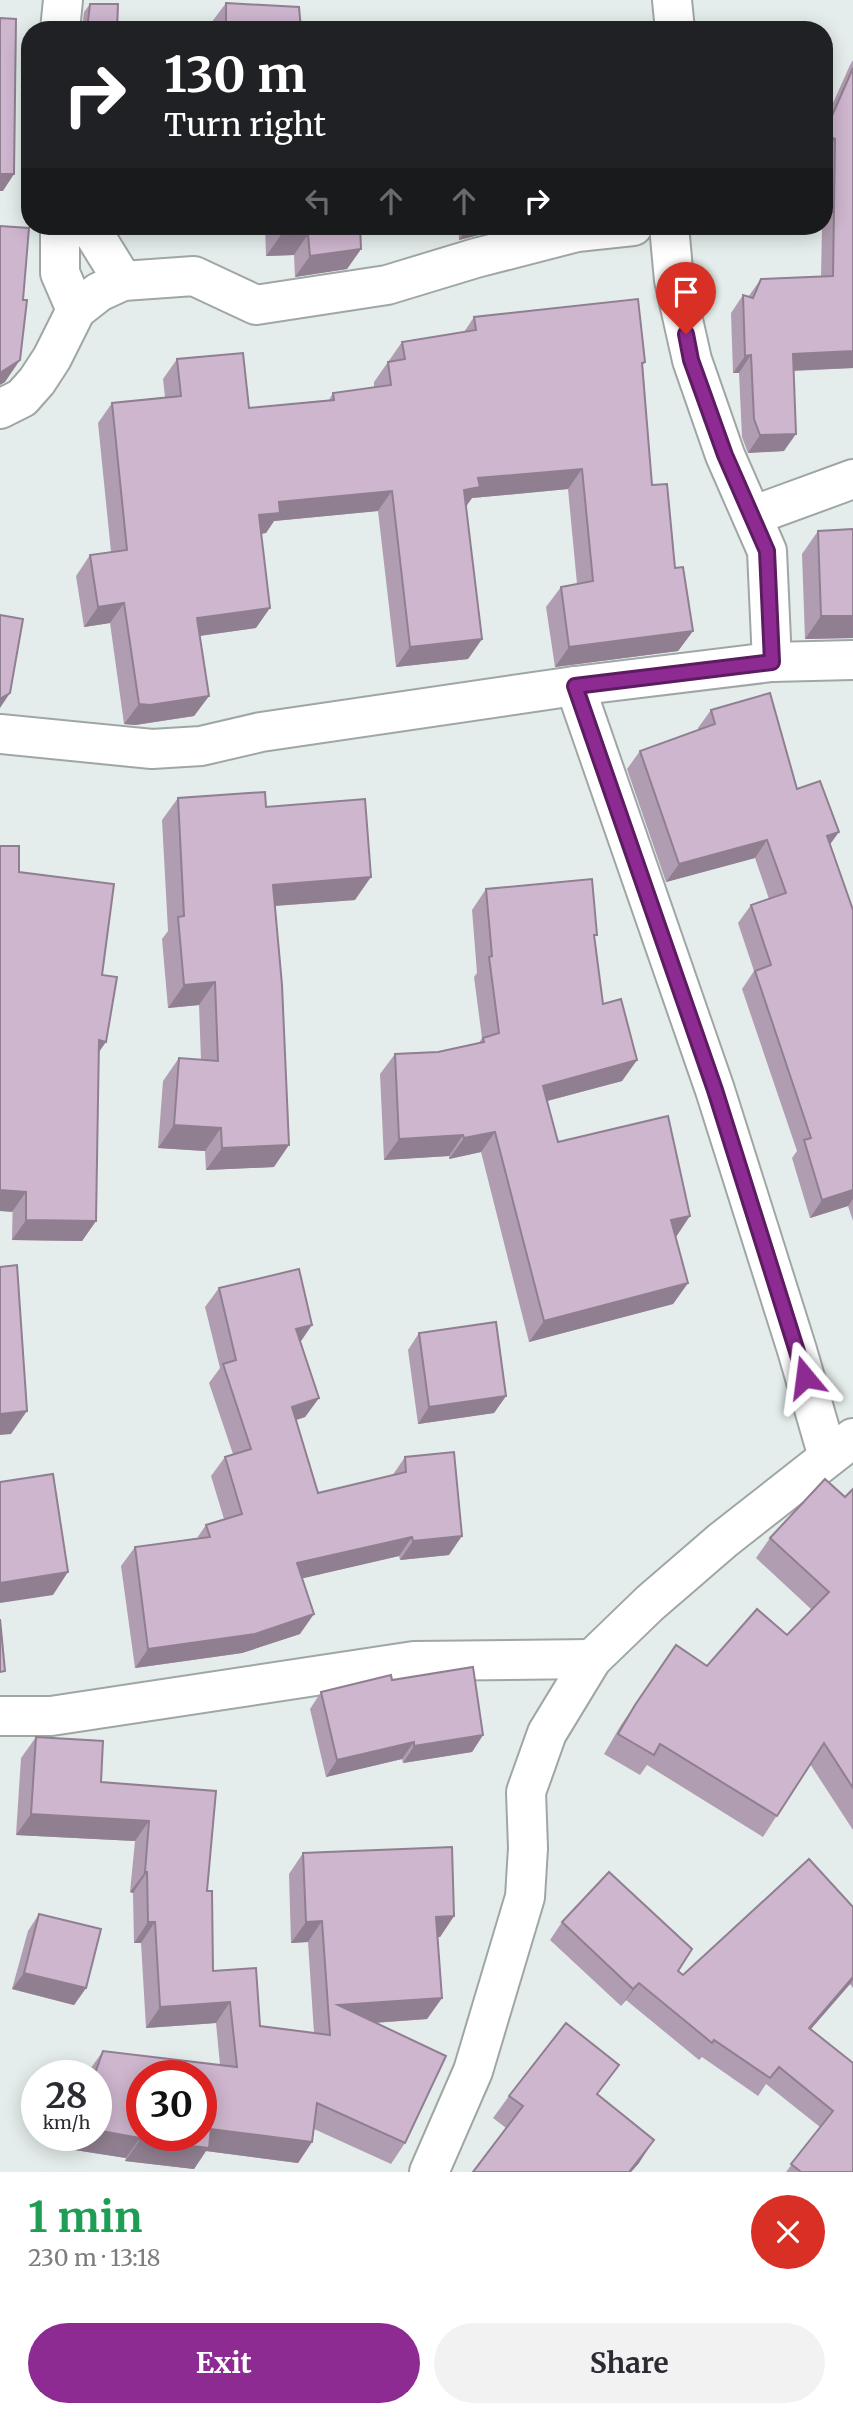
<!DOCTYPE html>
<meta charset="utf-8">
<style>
:root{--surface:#fff;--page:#f2f2f3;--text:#2b2b33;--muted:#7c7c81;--accent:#8d2b93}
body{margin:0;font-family:Merriweather,serif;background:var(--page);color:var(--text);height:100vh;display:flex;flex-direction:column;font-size:26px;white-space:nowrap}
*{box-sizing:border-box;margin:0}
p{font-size:23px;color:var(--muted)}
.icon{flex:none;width:38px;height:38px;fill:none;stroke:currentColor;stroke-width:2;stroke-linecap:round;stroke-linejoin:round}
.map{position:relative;height:2172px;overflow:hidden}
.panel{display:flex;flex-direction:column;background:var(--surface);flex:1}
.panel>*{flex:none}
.banner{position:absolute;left:21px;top:21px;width:812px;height:214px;border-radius:28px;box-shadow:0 4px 18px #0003;background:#202124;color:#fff;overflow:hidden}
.speed{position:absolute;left:21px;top:2060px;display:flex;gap:14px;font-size:35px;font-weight:700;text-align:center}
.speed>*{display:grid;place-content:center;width:91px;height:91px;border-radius:50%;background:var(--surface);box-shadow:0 4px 18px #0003;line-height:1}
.speed small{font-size:18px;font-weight:400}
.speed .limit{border:10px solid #d22;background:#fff;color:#111}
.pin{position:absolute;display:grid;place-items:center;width:60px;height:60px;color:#fff;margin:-72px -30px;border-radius:50% 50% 50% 0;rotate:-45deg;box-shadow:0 0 7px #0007}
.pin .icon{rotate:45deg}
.me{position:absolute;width:77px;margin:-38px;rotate:344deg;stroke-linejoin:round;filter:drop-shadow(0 0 5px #0008)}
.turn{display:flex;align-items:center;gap:24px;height:147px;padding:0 28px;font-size:32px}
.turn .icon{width:91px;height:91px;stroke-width:2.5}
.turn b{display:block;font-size:49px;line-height:60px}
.lanes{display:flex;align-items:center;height:66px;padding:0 28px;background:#0003;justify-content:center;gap:35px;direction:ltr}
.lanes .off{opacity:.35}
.round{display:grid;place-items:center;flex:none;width:74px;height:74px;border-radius:37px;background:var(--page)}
.head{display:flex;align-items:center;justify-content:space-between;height:119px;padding:0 28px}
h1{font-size:42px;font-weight:700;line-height:52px;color:#1e9e55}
.cta{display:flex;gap:14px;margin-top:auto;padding:14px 28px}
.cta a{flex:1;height:80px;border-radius:42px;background:var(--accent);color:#fff;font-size:28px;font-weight:700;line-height:80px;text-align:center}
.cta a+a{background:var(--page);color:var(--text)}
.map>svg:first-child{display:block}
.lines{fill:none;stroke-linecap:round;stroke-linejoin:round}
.street-casing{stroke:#9fa7a4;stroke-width:42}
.street{stroke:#fff;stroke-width:38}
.wall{fill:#b19db1}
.shaded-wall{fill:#907f90}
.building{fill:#ceb6ce;stroke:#907f90;stroke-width:2;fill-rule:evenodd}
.route-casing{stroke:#5c1c60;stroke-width:18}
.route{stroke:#8d2b93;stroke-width:12}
</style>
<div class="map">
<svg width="853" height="2172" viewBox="0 0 853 2172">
<rect width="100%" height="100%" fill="#e4edeb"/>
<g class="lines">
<defs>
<g id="street">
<path d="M672,0L675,30"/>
<path d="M60,30L63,0"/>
<path d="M60,226V273L76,310"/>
<path d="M89,226L123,281"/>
<path d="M669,226L674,280L692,360L725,455L767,551L772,662"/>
<path d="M0,409L22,398L37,381L52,358L76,310L99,292L123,281L194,276L256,305L387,285L476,258L577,232L633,226"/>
<path d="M752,516L853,479"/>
<path d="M575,686L715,1090L797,1350L828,1457"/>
<path d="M0,734L152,749L201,746L261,732L575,686L772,662L853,660"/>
<path d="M0,1716H51L414,1661L592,1659"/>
<path d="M429,2172L473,2071L525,1897L528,1848L526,1792L547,1733L592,1659L650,1603L723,1540L853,1438"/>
</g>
</defs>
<use href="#street" class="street-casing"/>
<use href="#street" class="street"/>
</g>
<g class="wall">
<path d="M226,3L301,30H211V23Z"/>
<path d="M90,4L117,30H82L84,12Z"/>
<path d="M853,60V368L794,371L784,451L748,453L742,437L739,373H733L731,313L743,295L748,297L761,279L821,277L822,226H824V123L850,65Z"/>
<path d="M265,226H360L361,249L347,269L295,277L294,255L266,256Z"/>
<path d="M458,226H514L459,240Z"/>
<path d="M474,317L645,362L643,365L652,485L693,631L678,651L555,667L546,607L561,587L577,584L568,489L472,498L466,507L482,639L468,659L396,667L378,511L274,521L266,533L262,534L256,628L200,636L209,696L194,716L135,725L124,724L110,623L84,627L76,576L90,555L111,552L98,423L112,403L165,397L163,379L177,359L249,408L329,400L333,393L374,387V382L402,342L464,332Z"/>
<path d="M818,531L853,638L805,639L802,554Z"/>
<path d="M711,710L797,789L830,845L853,910V1221L848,1206L810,1218L792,1158L797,1151L742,989L754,971L738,923L751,905L769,899L755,858L666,882L627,769L640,751L698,730V728Z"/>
<path d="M178,798L266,807L355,900L275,906L274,1167L206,1170L205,1151L158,1148L163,1081L179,1058L201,1060L199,1005L168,1008L162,939L168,931L162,820Z"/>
<path d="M19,872L102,975L99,1052L96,1221L82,1241L12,1240Z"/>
<path d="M486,889L595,938L603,1004L637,1060L622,1081L547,1101L558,1142L676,1237L688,1283L673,1304L529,1342L481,1152L449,1159V1156L384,1160L380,1074L395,1054L438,1052L479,1043L482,1038L474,977L477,973L472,910Z"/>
<path d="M219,1288L300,1342L319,1398L305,1417L296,1420L318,1493L392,1476L405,1457L449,1555L400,1560L399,1556L302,1578L300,1634L242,1653L135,1668L121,1566L135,1547L197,1538L206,1525L224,1519L211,1476L225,1457L233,1454L209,1383L220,1368L205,1307Z"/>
<path d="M419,1333L506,1396L494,1413L418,1424L408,1350Z"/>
<path d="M853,1489V1830L810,1764L763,1837L647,1765L640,1775L604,1754L621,1725L676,1645L707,1666L787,1635L812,1610L756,1558L770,1538L845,1497Z"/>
<path d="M321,1692L483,1735L472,1752L403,1763L402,1759L326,1777L310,1709Z"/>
<path d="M36,1737L101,1782L216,1791L207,1891L213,1971L260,2026L314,2033L308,1942L291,1943L289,1874L303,1853L454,1916L440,1937H438L442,1998L427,2019L374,2023L405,2143L391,2164L314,2129L312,2142L298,2163L206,2151L194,2169L125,2161L126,2158L62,2148L66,2135H96V2076H87L88,2072L103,2051L220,2065L216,2023L146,2028L141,1943H134L133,1893L130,1892L135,1841L16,1835L21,1758Z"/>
<path d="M853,1907V1988L850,1984L811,2029L853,2172H786L820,2127L766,2084L758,2096L702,2057L699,2060L626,2000L621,2006L550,1940L562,1922L678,1971L683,1975Z"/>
<path d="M39,1914L86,1988L74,2005L12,1989L28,1931Z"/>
<path d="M598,2095L639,2163L631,2172H472L506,2128L493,2118L509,2096Z"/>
</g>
<g class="shaded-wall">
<path d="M824,134L835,139L824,154Z"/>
<path d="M0,174H14L3,191H0Z"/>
<path d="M469,226H514L459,240Z"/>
<path d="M308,234L294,255L266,256L281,235Z"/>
<path d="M361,249L347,269L295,277L310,256Z"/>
<path d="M853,351V368L780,371L793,354Z"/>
<path d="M751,355L739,373H733L745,356Z"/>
<path d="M20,360L5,382L0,385V373Z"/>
<path d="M796,434L784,451L748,453L760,435Z"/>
<path d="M582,469L568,489L472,498L465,507L464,490L478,478Z"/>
<path d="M392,491L378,511L274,521L266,533L245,535L259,515L279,502Z"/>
<path d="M124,603L110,623L84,627L98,607Z"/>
<path d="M270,608L256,628L183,638L197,618Z"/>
<path d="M821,616H853V638L805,639Z"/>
<path d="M693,631L678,651L555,667L569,647Z"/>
<path d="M482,639L468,659L396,667L410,647Z"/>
<path d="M10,693L0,708V699Z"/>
<path d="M209,696L194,716L135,725L124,724L139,704Z"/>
<path d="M839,832L826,850L827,836Z"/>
<path d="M767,840L755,858L666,882L679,864Z"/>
<path d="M371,877L355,900L257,907L273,885Z"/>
<path d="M215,982L199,1005L168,1008L184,985Z"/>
<path d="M99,1040L106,1042L92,1062Z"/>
<path d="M637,1060L622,1081L528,1106L543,1086Z"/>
<path d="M174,1125L221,1128L205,1151L158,1148Z"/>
<path d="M495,1132L481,1152L449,1159L464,1138Z"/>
<path d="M463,1135L449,1156L384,1160L399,1139Z"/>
<path d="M289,1145L274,1167L206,1170L222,1148Z"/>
<path d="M0,1190L26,1192L12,1212L0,1211Z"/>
<path d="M853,1190V1199L848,1206L810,1218L822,1200Z"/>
<path d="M690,1216L676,1237L656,1241L671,1220Z"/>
<path d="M26,1220L96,1221L82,1241L12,1240Z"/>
<path d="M688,1283L673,1304L529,1342L544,1321Z"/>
<path d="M312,1325L299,1344L296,1329Z"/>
<path d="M506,1396L494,1413L418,1424L429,1407Z"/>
<path d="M319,1398L305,1417L278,1426L292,1407Z"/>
<path d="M27,1411L11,1434L0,1435V1414Z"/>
<path d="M462,1536L449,1555L400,1560L413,1541Z"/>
<path d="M412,1537L399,1556L283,1583L297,1563Z"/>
<path d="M68,1572L53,1595L0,1603V1583Z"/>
<path d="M314,1614L300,1634L242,1653L135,1668L148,1649Z"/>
<path d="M483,1735L472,1752L403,1763L414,1746Z"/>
<path d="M414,1742L402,1759L326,1777L337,1760Z"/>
<path d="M31,1814L149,1821L135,1841L16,1835Z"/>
<path d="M145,1872H147L133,1893L130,1892Z"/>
<path d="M454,1916L440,1937L422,1938L436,1917Z"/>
<path d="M322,1921L308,1942L291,1943L306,1922Z"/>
<path d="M148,1922H155L141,1943H134Z"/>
<path d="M24,1973L86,1988L74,2005L12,1989Z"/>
<path d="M853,1977V1980L850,1984L797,2045L809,2028Z"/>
<path d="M639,1983L626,2000L621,2006L633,1989Z"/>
<path d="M442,1998L427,2019L329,2026L338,2005Z"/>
<path d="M230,2002L216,2023L146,2028L160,2007Z"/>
<path d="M211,2129L312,2142L298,2163L206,2151L194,2169L125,2161L140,2140Z"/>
<path d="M96,2130L140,2138L126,2158L62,2148L71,2135H96Z"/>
<path d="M654,2140L639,2163L631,2172H628Z"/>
</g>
<g class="building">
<path d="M226,3L299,7L301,30H226Z"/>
<path d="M90,4H118L117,30H87Z"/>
<path d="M0,18L16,19L14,174H0Z"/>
<path d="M853,68V351L793,354L796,434L760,435L754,419L751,355L745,356L743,295L753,298L761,279L833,276L835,139L824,134Z"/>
<path d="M0,226L29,228L23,300H27L20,360L0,373Z"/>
<path d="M280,226H360L361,249L310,256L308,234L281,235Z"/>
<path d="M638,299L645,362L642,363L652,485L667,484L675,568L683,567L693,631L569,647L561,587L593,581L582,469L478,478L480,487L464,490L482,639L410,647L392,491L279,502L280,513L259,515L270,608L197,618L209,696L150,705L139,704L124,603L98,607L90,555L127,550L112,403L181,396L177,359L243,353L249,408L334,400L333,393L391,385L388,362L405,359L402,342L476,330L474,317Z"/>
<path d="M853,529V616H821L818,531Z"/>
<path d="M0,615L23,619L10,693L0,699Z"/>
<path d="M770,693L797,789L820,781L839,832L827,836L853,910V1190L822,1200L804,1140L811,1138L755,971L771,965L751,905L786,893L767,840L679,864L640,751L715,724L711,710Z"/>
<path d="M265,792L266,807L365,799L371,877L273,885L282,985L289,1145L222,1148L221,1128L174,1125L179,1058L218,1061L215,982L184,985L178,917L184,916L178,798Z"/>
<path d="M0,846H19V872L114,884L102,975L117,977L106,1042L99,1040L96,1221L26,1220V1192L0,1190Z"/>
<path d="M592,879L597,935H594L603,1004L621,999L637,1060L543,1086L558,1142L668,1116L690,1216L671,1220L688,1283L544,1321L495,1132L464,1138L463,1135L399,1139L395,1054L438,1052L484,1042L483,1038L499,1033L489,957L492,956L486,889Z"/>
<path d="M17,1265L27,1411L0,1414V1267Z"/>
<path d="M299,1269L312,1325L296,1329L319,1398L292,1407L318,1493L406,1472L405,1457L454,1452L462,1536L413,1541L412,1537L297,1563L314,1614L255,1634L148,1649L135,1547L210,1537L206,1525L242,1514L225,1457L251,1449L223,1364L236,1360L219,1288Z"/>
<path d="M496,1322L506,1396L429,1407L419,1333Z"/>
<path d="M53,1474L68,1572L0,1583V1482Z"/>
<path d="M825,1479L845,1497L853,1489V1788L824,1743L777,1816L660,1744L654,1755L618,1734L635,1705L676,1645L707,1666L757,1609L787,1635L829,1592L770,1538Z"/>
<path d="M0,1619L5,1671L0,1672Z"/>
<path d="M473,1667L483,1735L414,1746V1742L337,1760L321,1692L391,1675L392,1680Z"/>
<path d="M36,1737L103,1741L101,1782L216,1791L207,1891H212L213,1971L256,1968L260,2026L330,2035L322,1921L306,1922L303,1853L452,1847L454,1916L436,1917L442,1998L338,2005L446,2056L405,2143L317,2103L312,2142L211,2129L209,2148L140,2140V2138L96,2130V2076H94L103,2051L237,2067L230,2002L160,2007L155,1922H148L147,1872H145L149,1821L31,1814ZM142,2076H201V2135H142Z"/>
<path d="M809,1859L853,1907V1977L809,2028L853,2063V2172H801L791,2164L833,2111L779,2067L770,2078L714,2040L712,2043L639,1983L633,1989L562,1922L609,1872L692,1949L678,1971L683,1975Z"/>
<path d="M39,1914L101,1929L86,1988L24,1973Z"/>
<path d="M566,2023L619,2065L597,2094L654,2140L629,2172H473L523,2106L509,2096Z"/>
</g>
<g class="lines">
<defs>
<path id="route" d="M686,334L691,360L725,455L767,551L772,662L575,686L715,1090L805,1377"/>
</defs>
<use href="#route" class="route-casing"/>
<use href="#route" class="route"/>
</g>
</svg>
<div class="speed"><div>28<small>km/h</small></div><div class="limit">30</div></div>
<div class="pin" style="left:686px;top:334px;background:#d93025"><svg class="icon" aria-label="arrive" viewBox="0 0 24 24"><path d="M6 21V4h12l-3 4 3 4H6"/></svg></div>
<svg class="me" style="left:805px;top:1377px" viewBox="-20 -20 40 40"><path d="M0-17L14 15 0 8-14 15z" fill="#8d2b93" stroke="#fff" stroke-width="4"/></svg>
<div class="banner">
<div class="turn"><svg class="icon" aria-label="right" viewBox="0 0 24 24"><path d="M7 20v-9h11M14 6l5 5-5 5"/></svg><div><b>130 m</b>Turn right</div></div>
<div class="lanes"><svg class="icon off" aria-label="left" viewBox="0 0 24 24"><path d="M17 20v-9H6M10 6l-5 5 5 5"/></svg><svg class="icon off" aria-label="ahead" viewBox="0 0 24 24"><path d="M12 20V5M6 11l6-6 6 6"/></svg><svg class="icon off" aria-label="ahead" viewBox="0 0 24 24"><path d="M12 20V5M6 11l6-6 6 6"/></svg><svg class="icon" aria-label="right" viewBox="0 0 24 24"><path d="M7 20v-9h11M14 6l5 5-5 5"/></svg></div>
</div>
</div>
<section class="panel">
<div class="head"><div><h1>1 min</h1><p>230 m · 13:18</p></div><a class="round" style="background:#d93025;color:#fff"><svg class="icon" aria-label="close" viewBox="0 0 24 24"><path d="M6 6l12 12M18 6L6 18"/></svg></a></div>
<div class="cta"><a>Exit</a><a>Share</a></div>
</section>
